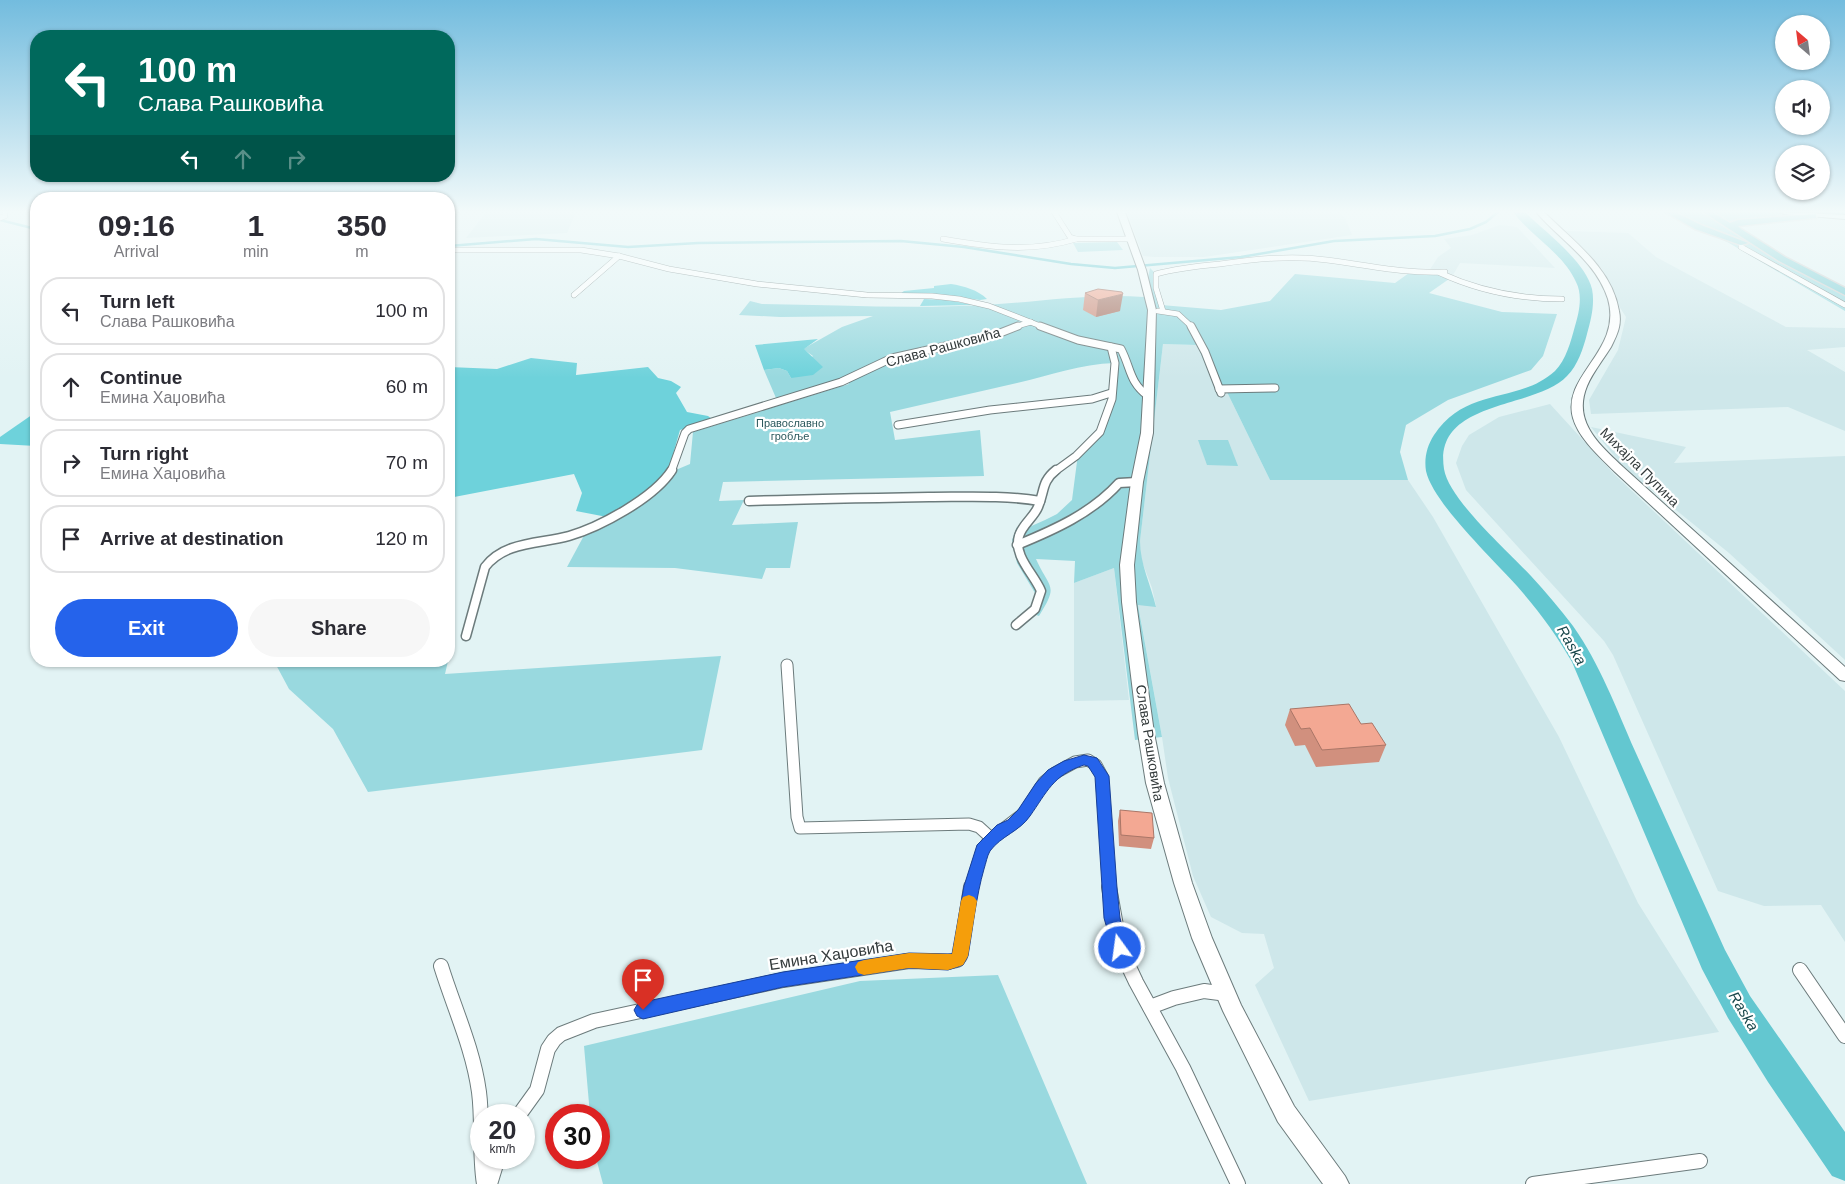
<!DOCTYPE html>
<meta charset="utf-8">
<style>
:root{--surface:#fff;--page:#f7f7f7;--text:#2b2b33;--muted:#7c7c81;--line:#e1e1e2;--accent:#2563eb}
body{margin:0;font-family:Helvetica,sans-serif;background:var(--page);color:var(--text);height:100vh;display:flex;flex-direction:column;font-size:19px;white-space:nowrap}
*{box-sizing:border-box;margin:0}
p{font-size:16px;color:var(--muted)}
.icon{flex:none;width:28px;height:28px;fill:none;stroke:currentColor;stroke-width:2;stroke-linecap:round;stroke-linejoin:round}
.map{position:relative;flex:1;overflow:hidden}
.sheet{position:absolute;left:30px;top:192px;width:425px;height:475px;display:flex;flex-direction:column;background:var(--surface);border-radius:20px;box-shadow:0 1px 4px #0004}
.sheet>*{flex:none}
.hud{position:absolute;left:30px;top:30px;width:425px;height:152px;border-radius:20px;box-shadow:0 1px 4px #0004;background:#00695c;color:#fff;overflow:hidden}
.needle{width:32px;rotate:332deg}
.controls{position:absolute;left:1775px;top:15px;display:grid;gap:10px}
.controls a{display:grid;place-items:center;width:55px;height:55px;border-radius:50%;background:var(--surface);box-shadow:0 1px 4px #0004;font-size:25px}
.speed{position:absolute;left:470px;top:1104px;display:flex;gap:10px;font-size:25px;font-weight:700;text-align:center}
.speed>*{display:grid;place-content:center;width:65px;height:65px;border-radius:50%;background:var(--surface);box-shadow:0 1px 4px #0004;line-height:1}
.speed small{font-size:12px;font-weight:400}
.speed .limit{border:8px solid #d22;background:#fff;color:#111}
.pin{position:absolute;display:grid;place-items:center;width:42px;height:42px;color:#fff;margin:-51px -21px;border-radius:50% 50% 50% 0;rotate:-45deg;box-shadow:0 0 5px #0007}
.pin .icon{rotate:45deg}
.me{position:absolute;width:55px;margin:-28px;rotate:346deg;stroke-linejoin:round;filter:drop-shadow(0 0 4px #0008)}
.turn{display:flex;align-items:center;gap:18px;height:105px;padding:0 25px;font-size:22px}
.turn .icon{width:65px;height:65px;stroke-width:2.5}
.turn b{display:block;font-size:35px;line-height:42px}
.lanes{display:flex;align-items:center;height:48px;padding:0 25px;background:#0003;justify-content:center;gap:25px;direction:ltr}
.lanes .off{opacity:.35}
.eta{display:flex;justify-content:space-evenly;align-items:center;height:85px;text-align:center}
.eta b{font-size:30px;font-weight:700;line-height:35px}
.action{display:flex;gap:10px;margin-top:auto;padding:10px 25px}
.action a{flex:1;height:58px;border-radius:30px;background:var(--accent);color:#fff;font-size:20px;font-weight:700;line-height:58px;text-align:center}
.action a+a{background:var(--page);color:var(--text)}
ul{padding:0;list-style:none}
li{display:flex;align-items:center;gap:15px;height:68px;margin:0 10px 8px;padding:0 15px;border:2px solid var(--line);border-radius:20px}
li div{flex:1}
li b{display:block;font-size:19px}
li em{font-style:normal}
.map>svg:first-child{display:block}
.built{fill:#cee7ea}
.green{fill:#99d9df}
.forest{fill:#6ed2db}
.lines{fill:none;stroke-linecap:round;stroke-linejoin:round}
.stream{stroke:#63c7d0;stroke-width:2.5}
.river{fill:#63c7d0;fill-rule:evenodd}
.street-far4-casing{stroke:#6c7b7c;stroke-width:6}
.street-far3-casing{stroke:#6c7b7c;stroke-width:9}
.street-far2-casing{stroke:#6c7b7c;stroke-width:11}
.street-far1-casing{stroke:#6c7b7c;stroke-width:13}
.street-casing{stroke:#6c7b7c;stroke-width:16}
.secondary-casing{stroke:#6c7b7c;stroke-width:2}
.primary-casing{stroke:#ced0d0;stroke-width:3}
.street-far4{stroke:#fff;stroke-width:5}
.street-far3{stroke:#fff;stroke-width:7}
.street-far2{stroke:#fff;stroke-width:8}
.street-far1{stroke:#fff;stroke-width:11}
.street{stroke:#fff;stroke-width:14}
.secondary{fill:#fff;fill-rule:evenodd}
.primary{fill:#79ccd3;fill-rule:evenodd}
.wall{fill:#d1907e}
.shaded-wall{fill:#aa7667}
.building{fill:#f3a893;stroke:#aa7667}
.route{fill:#2563eb;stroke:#184099}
.slow{fill:#f59e0b}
.labels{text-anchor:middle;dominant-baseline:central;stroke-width:4.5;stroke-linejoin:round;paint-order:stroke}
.far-park-label{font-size:11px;fill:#2b585c;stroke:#fff}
.street-label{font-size:14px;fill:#333a3b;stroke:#fff}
.water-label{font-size:15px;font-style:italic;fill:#18464a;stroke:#fff}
.near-street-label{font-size:16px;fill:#333a3b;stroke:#fff}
</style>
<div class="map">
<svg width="1845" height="1184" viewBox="0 0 1845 1184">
<rect width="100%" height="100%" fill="#e2f3f4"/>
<g class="built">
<path d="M486,212H576L567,233L466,238Z"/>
<path d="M1127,212L1339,213L1345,218L1352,235L1204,257H1154L1143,256Z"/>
<path d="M1500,225L1517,227L1555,268L1460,263L1453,275L1429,271L1438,257L1451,248L1444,239L1472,235Z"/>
<path d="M1566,231L1628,233L1656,257L1786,327L1845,328V347L1807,350L1845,372V431L1788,407L1591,414L1589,400L1618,350L1626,317L1593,266L1603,270Z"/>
<path d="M1163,344L1197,345L1216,391L1227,392L1270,480H1408L1433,517L1559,737L1638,903L1719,1032L1309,1101L1255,985L1274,968L1264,934L1242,933L1211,917L1193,876L1168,778L1162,737L1138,604L1156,606L1152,588L1140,556V541Z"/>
<path d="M1550,404L1614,474L1845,691V942L1821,905L1764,906L1718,891L1613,655L1604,641L1466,490L1456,463L1462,446L1469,435L1499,417Z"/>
<path d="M1591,427L1686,447L1674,463L1845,456V660L1729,553L1623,467Z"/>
<path d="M1114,568L1129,700L1074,701V583Z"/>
</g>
<g class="green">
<path d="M1666,212H1803L1810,218L1737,224L1735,228L1762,246L1845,291V311L1729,243Z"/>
<path d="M1117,242L1123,250L1078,252L1073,243Z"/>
<path d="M1150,268L1156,274V288L1161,305L1221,310L1270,301L1295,274L1395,283L1409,273L1441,275L1449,279L1429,293L1502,312L1557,314L1543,356L1531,370L1448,400L1406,425L1400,452L1408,480H1270L1227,392H1217L1197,345L1163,344L1140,541C1140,564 1151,585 1156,607L1138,605L1162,737L1135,740L1114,568L1074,583L1075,561L1036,559C1050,590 1059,584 1039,616L1027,612L1034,602L1035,593L1017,563L1012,540L1017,527L1027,528L1045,520L1057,514L1072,500L1078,454L1097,435L1107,414L1115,363C1080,364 1051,375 1017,383C975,393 932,402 890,412L895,440L980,430L984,476L723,482L719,501L744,500L732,525L798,522L790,568H766L762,579L675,568L567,567L587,530L611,518L671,472L690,464L693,432L849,384L846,377L776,398L764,370L779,368L787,371L791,378L813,356L803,349L842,327L873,316L780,317L739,315L750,301L762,304C837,305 911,309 986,305C1039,302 1091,293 1144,297Z"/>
<path d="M1198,440H1228L1238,466L1207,465Z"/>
<path d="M721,656L702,750L368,792L333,729L289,689L274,661H448L445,674Z"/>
<path d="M998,975L1087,1184H603L596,1158H599V1115H590L584,1046L860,981Z"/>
</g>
<g class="forest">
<path d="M951,284C964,286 978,290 987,299L980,300L957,297L900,294L904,291L934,288V286Z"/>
<path d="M924,299L948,300L973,305L920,306Z"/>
<path d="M818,339L804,349L823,367L813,375L791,378L787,371L779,368L764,370L755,345Z"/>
<path d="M531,358L577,363L576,375L648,367L658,378L671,381L681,387L676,393L687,412L708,416L712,419L680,430L668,472L655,486L607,517L576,511L582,493L574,474L449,498V367L497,369Z"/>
<path d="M36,412V446L0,444V437Z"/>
</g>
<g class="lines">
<g class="stream">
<path d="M1807,212L1845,214"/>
<path d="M0,220L36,229"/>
<path d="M449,246L536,239L628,247L698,243L901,241L964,247L1071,264L1115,268L1241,257L1334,241L1435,236L1470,229L1486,222L1498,212"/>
</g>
<path class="river" d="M1513,212H1525C1545,232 1585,261 1592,289C1595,304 1591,320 1587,334C1583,349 1578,365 1567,376C1535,410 1433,399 1444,469C1449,500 1509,552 1531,576C1546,592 1560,609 1573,626C1600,664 1616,708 1635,751C1665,817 1695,884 1725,950L1750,996L1845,1132V1181L1832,1176L1768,1082L1728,1018L1702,969L1572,662C1556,634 1538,610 1517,586C1494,560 1433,503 1426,471C1424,458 1427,446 1434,435C1467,386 1519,404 1555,371C1566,360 1571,341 1575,326C1579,313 1583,295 1576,282C1563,253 1532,237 1513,212Z"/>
<defs>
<g id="street-far4">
<path d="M1054,212L1070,237L1076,239H1131"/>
<path d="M0,218L5,216V212"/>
<path d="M943,239C988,247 1031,253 1076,239"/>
<path d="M1741,247L1845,305"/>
<path d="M449,250H581L619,256L669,269L757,284L867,295L932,296L959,299L989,306L1043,327"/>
<path d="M1440,273C1479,291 1519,299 1562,299"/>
<path d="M574,295L619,256"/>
<path d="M1158,311L1178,314L1192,327"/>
<path d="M1163,311L1156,288V274C1177,268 1198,266 1220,264C1256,259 1291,255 1327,260C1366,265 1405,274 1445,272"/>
<path d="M1014,327L1031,322"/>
</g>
<g id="street-far3">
<path d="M1040,326L1078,340L1121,349C1131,368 1129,382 1148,396"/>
<path d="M1191,326L1205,352L1221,393"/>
<path d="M1219,389L1275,388"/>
<path d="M898,425L990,410L1092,399L1111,393"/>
<path d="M671,472L685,433L689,429L841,382L892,358L995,335L1018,326"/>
<path d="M1054,472L1076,456L1100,432L1112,399L1115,363L1111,347"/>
</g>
<g id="street-far2">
<path d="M749,501C809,499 869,498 929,497C966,497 1004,495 1040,501"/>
<path d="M1017,545C1054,530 1092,513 1119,483L1137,482"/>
<path d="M1016,625L1035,609L1041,591C1034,574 1013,556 1019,536C1022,525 1034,517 1038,507C1045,491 1041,482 1056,470"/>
<path d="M466,636L485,567C505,541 540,544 569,536C600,527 654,498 672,470"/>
</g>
<g id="street-far1">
<path d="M787,665L797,817L800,828L969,824L979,827L991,838"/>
<path d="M970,889L982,851L989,840L1024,813L1044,782L1055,773L1075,762L1088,760L1096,765L1102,776L1109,889"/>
</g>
<g id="street">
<path d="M1109,887L1120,948L1136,982L1183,1068L1238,1184"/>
<path d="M441,966C454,1008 473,1048 479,1092C483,1122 479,1153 484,1184"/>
<path d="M1800,970L1845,1036"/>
<path d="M1150,1007L1174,998L1204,991L1227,994"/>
<path d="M519,1115L537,1090L548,1049L554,1040L561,1034L594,1021L783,980L909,961L948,962L957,960L960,956L971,887"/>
<path d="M490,1184L498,1158"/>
<path d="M1533,1184L1700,1161"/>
</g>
<g id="secondary">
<path d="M1117,212H1125L1146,270L1156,310L1153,433L1143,482L1134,565L1136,602L1154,733L1164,783L1192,883L1212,938L1241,1005L1294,1106L1345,1176L1349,1184H1323L1278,1122L1223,1011L1192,938L1174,883L1146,783L1138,733L1122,602L1120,565L1131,482L1141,433L1148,310L1138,270Z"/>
<path d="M1536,212H1544C1573,241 1612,268 1619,311C1622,325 1617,335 1611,347C1603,360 1593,372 1587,386C1572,422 1600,445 1623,467L1845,667V681L1840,680L1615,472C1600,457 1579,439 1573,418C1561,375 1623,351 1608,299C1596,261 1561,241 1536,212Z"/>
<path d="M1780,212L1845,215V219L1784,214Z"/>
</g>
<g id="primary">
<path d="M1665,212H1675L1701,225L1748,243L1741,245L1695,229Z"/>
<path d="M1703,212H1712L1730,223L1738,220L1816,214V218H1813L1738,226L1741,229L1785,257L1845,288V295L1779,261Z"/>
</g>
</defs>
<use href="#street-far4" class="street-far4-casing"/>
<use href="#street-far3" class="street-far3-casing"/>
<use href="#street-far2" class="street-far2-casing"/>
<use href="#street-far1" class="street-far1-casing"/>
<use href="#street" class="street-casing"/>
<use href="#secondary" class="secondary-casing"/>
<use href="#primary" class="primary-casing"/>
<use href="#street-far4" class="street-far4"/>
<use href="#street-far3" class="street-far3"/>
<use href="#street-far2" class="street-far2"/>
<use href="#street-far1" class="street-far1"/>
<use href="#street" class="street"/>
<use href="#secondary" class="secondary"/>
<use href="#primary" class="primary"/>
</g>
<g class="wall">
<path d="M1085,293L1120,311L1096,317L1083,310Z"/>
<path d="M1290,709L1361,724L1386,745L1379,762L1316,767L1305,745L1295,746L1285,725Z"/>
<path d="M1120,810L1154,838L1151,849L1119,846L1118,821Z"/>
</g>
<path class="shaded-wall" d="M1123,294L1120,311L1096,317L1098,300Z"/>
<g class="building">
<path d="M1098,289L1122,292L1123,294L1098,300L1085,293Z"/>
<path d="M1349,704L1361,724L1372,723L1386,745L1322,750L1310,728L1301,729L1290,709Z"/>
<path d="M1120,810L1152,813L1154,838L1121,835Z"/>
</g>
<linearGradient id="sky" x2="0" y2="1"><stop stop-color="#73bcde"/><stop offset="0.56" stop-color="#f2fafa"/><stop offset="1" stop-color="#f2fafa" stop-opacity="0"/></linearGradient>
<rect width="1845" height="378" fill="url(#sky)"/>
<path class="route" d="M1084,755L1097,758L1109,776L1117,888L1120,918L1128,948L1125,953L1120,956L1114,953L1104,918L1095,777L1088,766L1084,765C1053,775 1047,792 1030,816C1020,831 1001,836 990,851C987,856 986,863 984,869C976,897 973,927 968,956L963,965L948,970L909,968L783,987L643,1019L637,1016L634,1010L637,1005L643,1002L783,972L909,953L952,954L964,886L977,845L997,825L1008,820L1018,810L1036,783L1048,770L1064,761Z"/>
<path class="slow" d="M969,895L974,897L977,901L968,956L963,965L948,970L909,968L864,975L858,973L855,967L858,962L864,960L909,953L952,954L961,901L963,897Z"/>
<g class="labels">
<g class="far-park-label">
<text x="790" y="423">Православно<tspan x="790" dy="13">гробље</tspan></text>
</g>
<g class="street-label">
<text transform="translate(943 347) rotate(-15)">Слава Рашковића</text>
<text transform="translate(1640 467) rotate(45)">Михајла Пупина</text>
<text transform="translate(1150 743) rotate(81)">Слава Рашковића</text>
</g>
<g class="water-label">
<text transform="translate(1572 645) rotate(60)">Raska</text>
<text transform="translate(1744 1011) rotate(59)">Raska</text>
</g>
<g class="near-street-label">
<text transform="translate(831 955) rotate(-9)">Емина Хаџовића</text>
</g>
</g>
</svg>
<div class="controls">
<a><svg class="needle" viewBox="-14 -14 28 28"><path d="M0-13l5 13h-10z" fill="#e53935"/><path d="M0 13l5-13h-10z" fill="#7c7c81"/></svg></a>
<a><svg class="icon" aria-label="sound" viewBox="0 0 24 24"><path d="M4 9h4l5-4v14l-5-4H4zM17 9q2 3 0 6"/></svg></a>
<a><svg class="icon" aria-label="layers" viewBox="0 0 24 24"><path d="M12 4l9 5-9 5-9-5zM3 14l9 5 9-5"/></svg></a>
</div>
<div class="speed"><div>20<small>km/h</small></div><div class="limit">30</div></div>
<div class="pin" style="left:643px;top:1010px;background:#d93025"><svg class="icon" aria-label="arrive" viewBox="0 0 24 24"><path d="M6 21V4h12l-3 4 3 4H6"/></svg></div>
<svg class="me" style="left:1120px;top:948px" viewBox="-20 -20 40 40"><circle r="17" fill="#2563eb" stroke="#fff" stroke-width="3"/><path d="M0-11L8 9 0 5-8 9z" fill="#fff"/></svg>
<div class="hud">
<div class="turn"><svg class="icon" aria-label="left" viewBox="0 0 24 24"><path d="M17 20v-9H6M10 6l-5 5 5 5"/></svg><div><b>100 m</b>Слава Рашковића</div></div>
<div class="lanes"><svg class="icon" aria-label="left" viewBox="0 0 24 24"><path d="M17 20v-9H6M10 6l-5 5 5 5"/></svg><svg class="icon off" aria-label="ahead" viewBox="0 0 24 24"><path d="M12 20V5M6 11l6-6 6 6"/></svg><svg class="icon off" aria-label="right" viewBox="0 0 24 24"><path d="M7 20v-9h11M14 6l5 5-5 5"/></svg></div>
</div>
<section class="sheet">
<div class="eta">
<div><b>09:16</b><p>Arrival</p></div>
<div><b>1</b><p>min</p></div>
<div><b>350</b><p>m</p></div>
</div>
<ul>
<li><svg class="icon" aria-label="left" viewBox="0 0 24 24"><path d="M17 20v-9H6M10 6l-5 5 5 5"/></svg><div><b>Turn left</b><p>Слава Рашковића</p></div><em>100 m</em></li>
<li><svg class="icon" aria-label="ahead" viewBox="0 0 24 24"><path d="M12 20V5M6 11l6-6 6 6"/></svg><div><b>Continue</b><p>Емина Хаџовића</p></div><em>60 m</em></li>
<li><svg class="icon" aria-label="right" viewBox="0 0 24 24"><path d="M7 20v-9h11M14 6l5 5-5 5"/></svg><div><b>Turn right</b><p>Емина Хаџовића</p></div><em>70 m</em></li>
<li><svg class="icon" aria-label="arrive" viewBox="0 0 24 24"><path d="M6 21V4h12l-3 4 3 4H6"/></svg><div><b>Arrive at destination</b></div><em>120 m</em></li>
</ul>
<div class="action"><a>Exit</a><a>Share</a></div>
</section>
</div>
